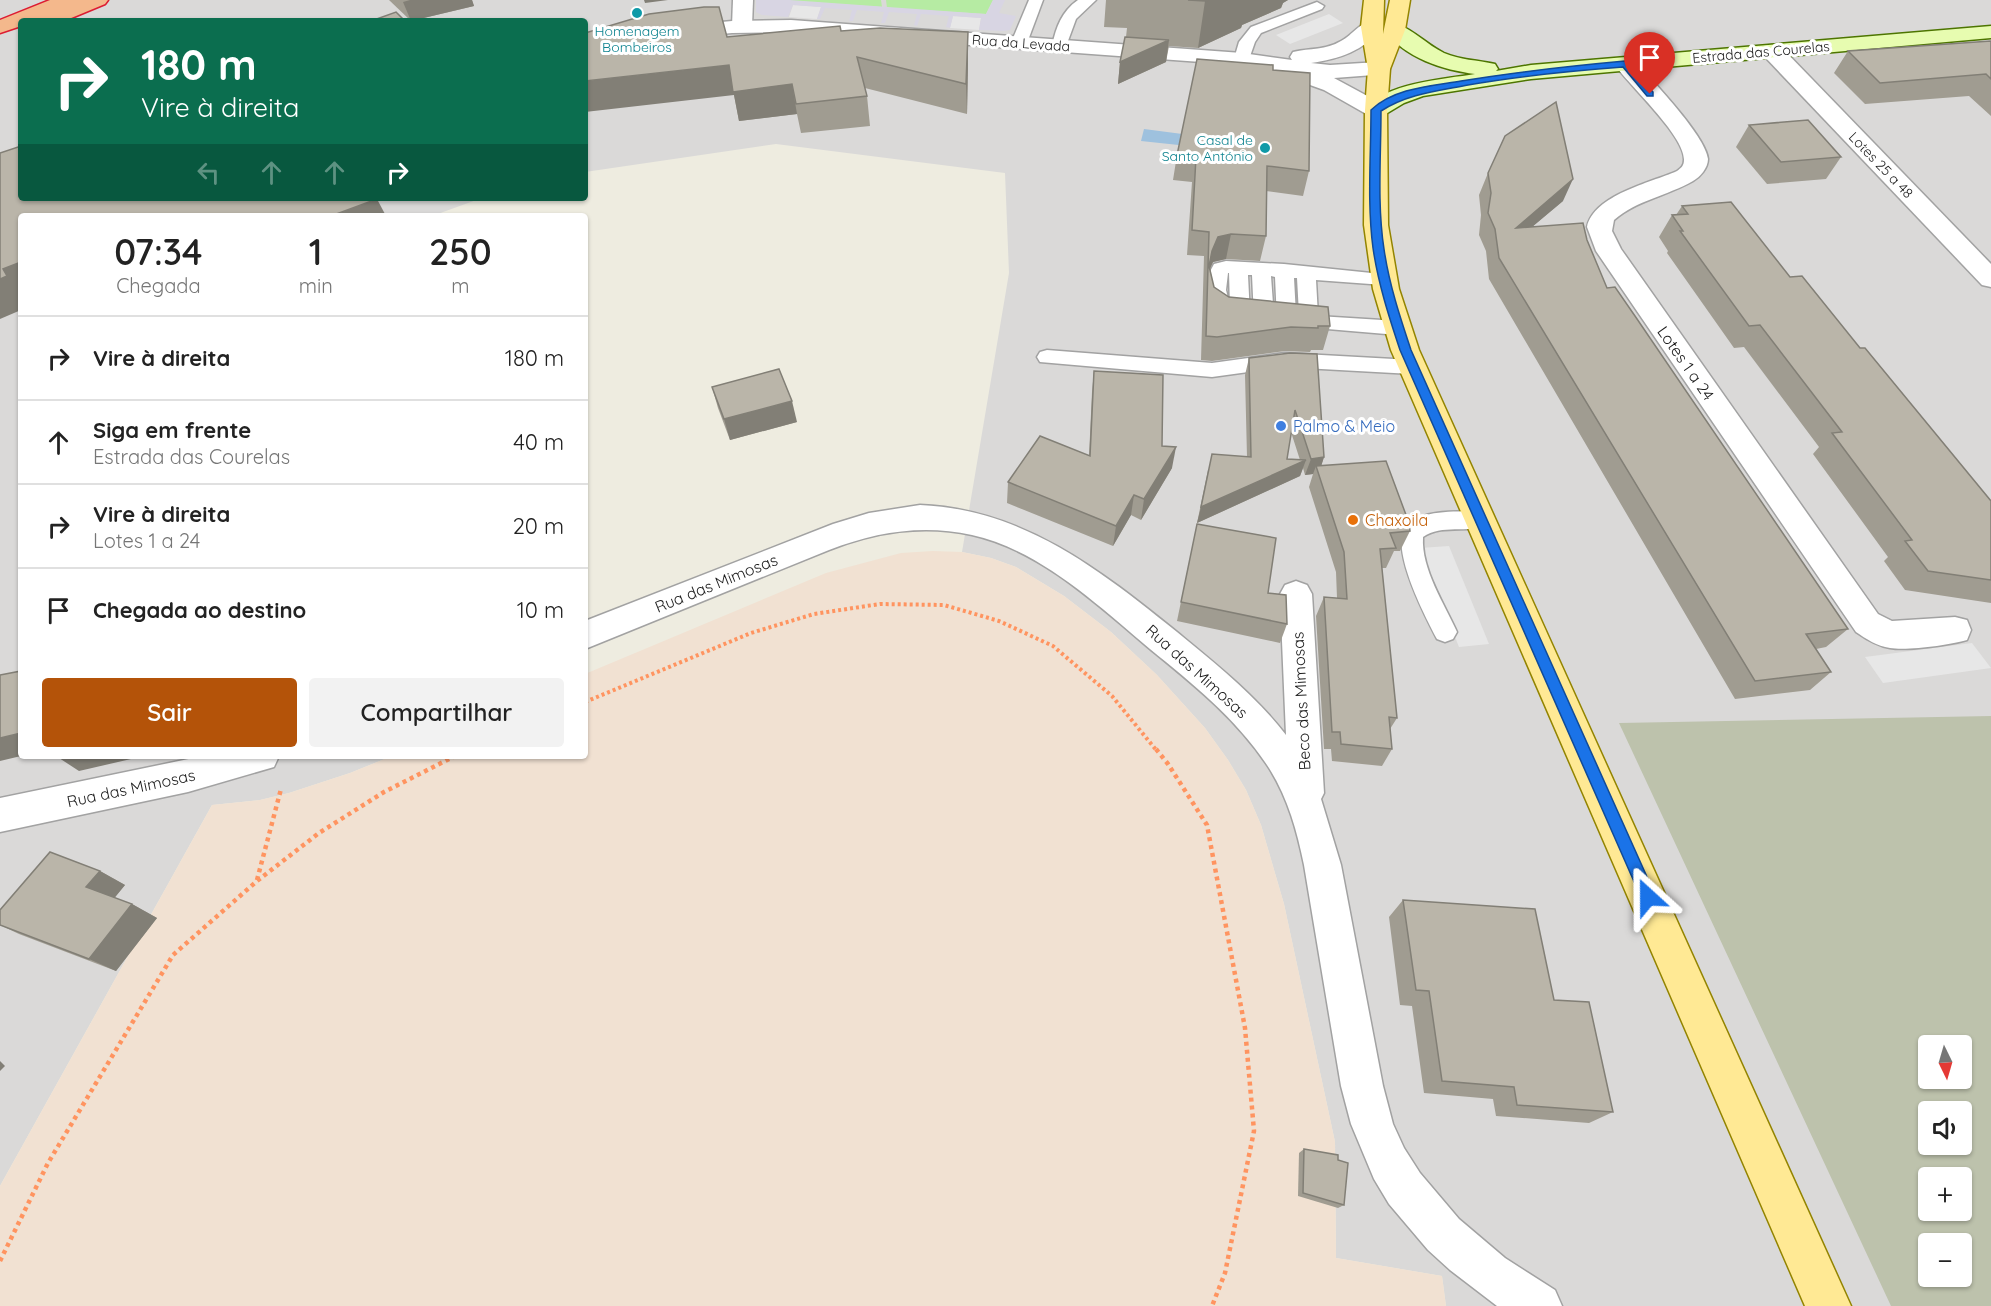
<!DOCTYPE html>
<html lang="pt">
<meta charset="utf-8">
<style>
:root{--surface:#fff;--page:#f2f2f2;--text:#222;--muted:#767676;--line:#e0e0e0;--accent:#b45309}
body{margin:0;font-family:Quicksand,sans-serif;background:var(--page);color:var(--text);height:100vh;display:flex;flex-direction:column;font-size:22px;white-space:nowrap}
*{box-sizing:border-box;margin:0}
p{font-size:20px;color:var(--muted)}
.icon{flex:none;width:33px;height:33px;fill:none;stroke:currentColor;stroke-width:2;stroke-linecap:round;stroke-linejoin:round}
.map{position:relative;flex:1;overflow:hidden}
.panel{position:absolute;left:18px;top:213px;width:570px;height:546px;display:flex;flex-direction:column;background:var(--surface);border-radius:6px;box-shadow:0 2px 4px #0004}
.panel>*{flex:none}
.hud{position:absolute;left:18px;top:18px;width:570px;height:183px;border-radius:6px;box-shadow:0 2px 4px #0004;background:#0b6e4f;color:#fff;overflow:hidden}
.needle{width:39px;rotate:175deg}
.tools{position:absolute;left:1918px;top:1035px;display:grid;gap:12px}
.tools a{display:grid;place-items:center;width:54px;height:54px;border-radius:6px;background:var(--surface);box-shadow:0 2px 4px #0004;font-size:30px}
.pin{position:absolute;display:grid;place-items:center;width:51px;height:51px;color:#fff;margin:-62px -26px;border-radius:50% 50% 50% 0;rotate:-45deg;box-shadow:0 0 6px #0007}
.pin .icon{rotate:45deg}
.me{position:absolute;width:66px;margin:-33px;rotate:336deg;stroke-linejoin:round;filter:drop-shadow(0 0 4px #0008)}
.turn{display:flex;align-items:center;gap:21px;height:126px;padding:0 24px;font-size:27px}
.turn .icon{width:78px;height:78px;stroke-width:2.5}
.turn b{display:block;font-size:42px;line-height:51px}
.lanes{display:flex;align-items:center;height:57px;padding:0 24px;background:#0003;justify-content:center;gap:30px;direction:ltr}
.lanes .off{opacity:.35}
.eta{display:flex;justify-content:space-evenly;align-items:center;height:102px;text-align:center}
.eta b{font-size:36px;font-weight:600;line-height:42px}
.cta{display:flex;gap:12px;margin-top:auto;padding:12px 24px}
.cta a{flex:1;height:69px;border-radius:6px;background:var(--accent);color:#fff;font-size:24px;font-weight:600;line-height:69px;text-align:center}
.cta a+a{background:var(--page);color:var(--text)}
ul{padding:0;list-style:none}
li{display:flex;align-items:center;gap:18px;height:84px;padding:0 24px;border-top:2px solid var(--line)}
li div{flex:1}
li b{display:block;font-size:22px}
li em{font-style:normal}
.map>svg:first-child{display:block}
.residential{fill:#dad9d8;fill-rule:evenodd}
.military{fill:#f1e1d2}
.construction{fill:#bdc2ac;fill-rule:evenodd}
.grass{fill:#b6eba3}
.parking{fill:#e7e7e7}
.plaza{fill:#d8d5e3}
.water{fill:#9ec1de}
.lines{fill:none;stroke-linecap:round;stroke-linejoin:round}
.service-casing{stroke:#a2a2a2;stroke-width:3}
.minor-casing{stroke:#a2a2a2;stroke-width:3}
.tertiary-casing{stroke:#a2a2a2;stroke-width:3}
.secondary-casing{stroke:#4d7500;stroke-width:3}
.primary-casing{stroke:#938400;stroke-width:3}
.trunk-casing{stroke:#dd1c32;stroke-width:3}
.path-far1{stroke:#ff9460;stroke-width:4;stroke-dasharray:3 3;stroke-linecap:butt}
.path{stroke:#ff9460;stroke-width:4.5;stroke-dasharray:4 4;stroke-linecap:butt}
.service{fill:#fff;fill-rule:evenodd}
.minor{fill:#fff;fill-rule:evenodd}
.tertiary{fill:#fff;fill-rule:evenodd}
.secondary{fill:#e7fcb0;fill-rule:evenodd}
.primary{fill:#ffe994;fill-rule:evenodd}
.trunk{fill:#f4b88c;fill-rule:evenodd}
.wall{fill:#a09c91;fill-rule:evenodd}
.shaded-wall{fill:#827f76}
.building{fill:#bab5a9;stroke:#827f76;stroke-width:1.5}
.route{fill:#1a73e8;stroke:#114b97;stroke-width:1.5}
.culture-dot{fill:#0f9aa8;stroke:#fff;stroke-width:2}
.shop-dot{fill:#3f7fe0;stroke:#fff;stroke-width:2}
.food-dot{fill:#e8710a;stroke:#fff;stroke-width:2}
.labels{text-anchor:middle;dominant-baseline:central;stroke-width:6;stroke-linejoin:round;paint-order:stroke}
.far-culture-label{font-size:14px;fill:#0d838f;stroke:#fff}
.far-street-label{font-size:14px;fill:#1b1b1b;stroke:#fff}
.street-label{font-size:16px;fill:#1b1b1b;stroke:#fff}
.shop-label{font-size:16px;fill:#366cbe;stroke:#fff;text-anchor:start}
.food-label{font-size:16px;fill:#c56008;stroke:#fff;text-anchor:start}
</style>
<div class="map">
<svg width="1991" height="1306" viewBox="0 0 1991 1306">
<rect width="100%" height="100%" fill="#eeece0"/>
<path class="residential" d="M0,0H1991V1306H1446L1442,1276L1336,1258L1335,1142L1284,904L1261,825L1246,790L1228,760L1205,728L1157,675L1111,632L1064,596L1016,567L991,558L962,552L1009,273L1005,173L776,144L585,172V21H21V198H482L432,216H21V756H392L350,773L289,793L260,800L212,805L0,1186ZM1929,1046H1962V1078H1929ZM1929,1112H1962V1144H1929ZM1929,1178H1962V1210H1929ZM1929,1244H1962V1276H1929Z"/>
<path class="military" d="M933,551L962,552L991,558L1016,567L1064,596L1111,632L1157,675L1205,728L1228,760L1246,790L1261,825L1284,904L1335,1142L1336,1258L1442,1276L1446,1306H0V1186L212,805L260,800L289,793L350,773L392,756H585V674L826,573L901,553Z"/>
<path class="construction" d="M1991,716V1306H1891L1619,723ZM1929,1046H1962V1078H1929ZM1929,1112H1962V1144H1929ZM1929,1178H1962V1210H1929ZM1929,1244H1962V1276H1929Z"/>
<g class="grass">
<path d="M790,0H881L882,7L790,1Z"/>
<path d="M886,0H993L986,14L887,8Z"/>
</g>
<g class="parking">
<path d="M793,5L821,7L817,19L789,17Z"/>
<path d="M1329,14L1343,23L1290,44L1276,35Z"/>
<path d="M953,16L981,18L979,30L950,28Z"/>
<path d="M1449,546L1489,644L1459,647L1420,548Z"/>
<path d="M1972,643L1991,668L1883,683L1865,657Z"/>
</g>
<path class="plaza" d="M756,0H790L986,14L993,0H1005L999,13L1016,16L1010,30L1003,31L979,30L981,18L953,16L950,28L946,27L949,16L921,14L917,26L914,25L917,14L889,12L885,23H881L884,12L857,10L853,21H849L852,10L825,8L820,19H817L821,7L793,5L788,17L762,15L756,12Z"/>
<path class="water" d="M1144,129L1190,135L1188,146L1141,141Z"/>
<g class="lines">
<defs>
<g id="service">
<path d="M1029,0H1043L1027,43L1024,46H1014L1011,43Z"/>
<path d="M1096,0L1076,19L1065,49H1055L1052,46C1056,27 1062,11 1078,0Z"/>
<path d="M1317,2L1324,6L1322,9L1261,33L1255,42L1248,62H1236L1234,59L1239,42L1251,27Z"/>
<path d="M1226,261L1284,264L1391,275L1393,279L1391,283L1384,285L1316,280L1318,316L1398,321L1405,323L1408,328L1405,333L1398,335L1280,325L1277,320L1275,277L1271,276L1274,318L1271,323L1264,325L1257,323L1254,318L1252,275H1248L1250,316L1247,321C1212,330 1198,290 1214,264ZM1228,273H1229L1230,306L1226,290ZM1294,278H1297L1299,314L1296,315Z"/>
<path d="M1047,350L1212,363L1285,353L1412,360L1419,362L1422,367L1419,372L1412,374L1285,367L1212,377L1040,362L1037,357L1040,352Z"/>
<path d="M1481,511L1489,514L1492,520L1489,526C1467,533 1442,524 1423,537C1421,569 1444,603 1457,632L1453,639L1445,642L1437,639C1426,618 1385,541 1409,523C1428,509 1458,512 1481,511Z"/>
</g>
<g id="minor">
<path d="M733,0H753L752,26L749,30L742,32L735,30L732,26Z"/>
<path d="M1772,45L1780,46L1991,264V287L1982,285L1764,56L1761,51L1764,46Z"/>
<path d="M1625,58L1633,59C1650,78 1706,136 1708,159C1708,168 1700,177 1693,181C1667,196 1637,200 1614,220L1612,231L1621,249L1878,614L1892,621L1955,617L1967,620L1971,630L1967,640C1950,645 1907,651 1890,648C1877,646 1866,639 1856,632L1596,251L1587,227C1594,195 1650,183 1677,171C1681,168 1684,166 1684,160C1685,136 1629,85 1614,64L1617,59Z"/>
<path d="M920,505C1023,509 1100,570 1177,632C1216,664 1255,695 1286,735L1280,594L1285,585L1296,581L1307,585L1312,594L1324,793L1321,799L1341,865L1383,1086L1393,1124L1404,1148L1420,1173L1459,1219L1505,1258L1555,1290L1562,1306H1497L1450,1270L1428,1250L1389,1204L1374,1179L1351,1124L1341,1086L1304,865C1297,831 1288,798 1269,768C1238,720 1193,684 1150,649C1098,605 1040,550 972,535C922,524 876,532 829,550L585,649V621L833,524L869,513Z"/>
<path d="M203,756H279L274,767L188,792L0,832V798Z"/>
</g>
<path id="tertiary" d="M791,20L1242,53L1292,60L1290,57L1293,52C1310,48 1326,50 1341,41C1355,34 1361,18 1378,23L1381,27C1365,51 1339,59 1311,63L1330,65L1379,62L1387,64L1390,69L1387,74L1334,78L1384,105L1387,110L1384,115L1376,117L1368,115L1324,90L1299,81L1296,76L1298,74L1242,65L791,32L732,33L679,38L672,36L668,32L672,28L679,26L732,21Z"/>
<path id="secondary" d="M1395,24C1412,28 1427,45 1444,53C1460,60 1477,60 1495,64L1498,69L1496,71L1531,65L1991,26V38L1531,79L1423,96L1404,103L1384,115L1376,117L1368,115L1365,110C1383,83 1445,79 1475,74C1444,70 1404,58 1385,30L1388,26Z"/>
<path id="primary" d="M1364,0H1384L1383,34L1390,0H1410L1405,30L1390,69L1387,110L1388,225L1399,289L1419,350L1851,1306H1805L1391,350L1373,289L1364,225L1365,110L1368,69L1361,27Z"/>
<path id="trunk" d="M50,0H108L105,4L64,21H38V19L21,21V26L0,33V20Z"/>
</defs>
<use href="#service" class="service-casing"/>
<use href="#minor" class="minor-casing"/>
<use href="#tertiary" class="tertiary-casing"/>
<use href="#secondary" class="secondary-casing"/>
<use href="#primary" class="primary-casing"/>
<use href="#trunk" class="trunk-casing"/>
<path class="path-far1" d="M585,702L751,633L814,614L880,604L944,605L999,621L1053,646L1112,696L1157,751"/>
<g class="path">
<path d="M1156,749L1168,764L1207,825L1245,1028L1254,1131L1225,1273L1212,1306"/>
<path d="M257,880L281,789"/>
<path d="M0,1261L48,1163L173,955L257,881L319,833L384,792L455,756"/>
</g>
<use href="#service" class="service"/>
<use href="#minor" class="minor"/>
<use href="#tertiary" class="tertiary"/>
<use href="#secondary" class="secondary"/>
<use href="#primary" class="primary"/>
<use href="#trunk" class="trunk"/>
</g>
<g class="wall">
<path d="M389,0H472L474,6L411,21Z"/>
<path d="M1106,0H1288L1283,3L1281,8L1242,25L1241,28L1198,48L1169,46L1166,62L1118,84L1120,62L1126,37L1127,28L1104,27Z"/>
<path d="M841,31L968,32V62L967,114L865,88L867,96L870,126L801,133L797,114L739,121L734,95L727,37Z"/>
<path d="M1991,41V116L1969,96L1865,104L1834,73L1848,51Z"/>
<path d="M1273,70L1309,171L1303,196L1266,191V236L1260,261L1226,259L1213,262L1210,269L1214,287L1229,297L1330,326L1323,350H1311L1310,352L1285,351L1212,361L1201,360L1204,256L1187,255L1192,182L1173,180L1177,155Z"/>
<path d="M1749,125L1841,157L1826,179L1767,184L1736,147Z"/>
<path d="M1488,173L1563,201L1533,226L1587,240L1607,288L1848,629L1826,647L1816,649L1831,672L1810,690L1735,699L1489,279L1486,251L1479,235L1481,215L1479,195Z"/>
<path d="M1682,206L1790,277L1860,348L1991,501V603L1905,590L1884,561L1888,557L1813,454L1819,447L1744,347L1734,348L1667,253L1668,251L1659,237L1672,215H1676Z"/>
<path d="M1290,353L1324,457L1321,466L1410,531L1400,551H1394L1386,568H1382L1397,718L1390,729L1392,749L1382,766L1332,761L1331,749H1324L1316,616L1324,597L1337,598L1336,572L1309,487L1313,474L1305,475L1303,468L1300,476L1197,523L1208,470L1247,457L1245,375L1249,358ZM1291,432L1300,460L1287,459Z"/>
<path d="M1094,371L1162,446L1172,468L1141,520L1131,515L1113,546L1007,503L1008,482L1089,456L1092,392Z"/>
<path d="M712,387L797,422L730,440L718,408Z"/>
<path d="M1197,524L1287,624L1280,643L1177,621Z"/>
<path d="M100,871L125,885L114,898L132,904L157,918L116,971L19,934L0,925V910Z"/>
<path d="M1403,900L1554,1000L1613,1112L1589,1123L1496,1116L1493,1099L1424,1093L1412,1006L1400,1005L1389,917Z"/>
<path d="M1304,1149L1344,1205L1338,1208L1298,1196L1299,1153Z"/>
</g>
<g class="shaded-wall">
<path d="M410,0H472L474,6L411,21L403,2Z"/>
<path d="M644,0H668L645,3Z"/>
<path d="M1208,0H1288L1283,3L1281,8L1242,25L1241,28L1198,48L1205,1Z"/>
<path d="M968,32V62L967,114L966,84Z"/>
<path d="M1169,40L1166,62L1118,84L1120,62Z"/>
<path d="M729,65L792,84L797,114L739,121L734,95L585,112V81Z"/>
<path d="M1573,179L1563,201L1506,249L1516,228Z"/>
<path d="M377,199L386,216H331Z"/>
<path d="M1231,234L1226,259L1213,262L1208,273L1212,251L1218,237Z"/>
<path d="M21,262V310L0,319V279L3,269Z"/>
<path d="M792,401L797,422L730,440L724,419Z"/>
<path d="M1176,447L1172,468L1141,520L1144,499Z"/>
<path d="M1324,457L1319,473L1316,466L1313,474L1305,475L1311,459Z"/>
<path d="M1306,460L1300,476L1197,523L1201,507Z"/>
<path d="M1134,495L1131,515L1113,546L1116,526Z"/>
<path d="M21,733V756L0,761V738Z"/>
<path d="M56,756H144L79,771Z"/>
<path d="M100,871L125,885L112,901L86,887Z"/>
<path d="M132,904L157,918L116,971L89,959Z"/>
<path d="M0,1061L5,1066L0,1071Z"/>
</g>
<g class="building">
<path d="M1188,0H1208L1205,1Z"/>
<path d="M704,7H719L727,37L840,26L841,31L880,28L968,32L966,84L857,57L867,96L796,104L792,84L733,92L729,65L585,81V33L649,14Z"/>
<path d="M396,12L405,21H371Z"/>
<path d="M1125,37L1169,40L1120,62Z"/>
<path d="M1991,41V79L1986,74L1880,83L1848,51Z"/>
<path d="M1197,59L1273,65V70L1310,73L1309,171L1267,166L1266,236L1231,234L1218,237L1212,251L1209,266L1214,287L1229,297L1328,307L1330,326H1318V328L1291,327L1217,337L1206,336L1209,232L1192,230L1196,157L1177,155Z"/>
<path d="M1556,102L1573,179L1516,228L1583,223L1587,240L1607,288L1615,287L1635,316L1848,629L1806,634L1831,672L1755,681L1499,258L1495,229L1488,213L1491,193L1488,173L1505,136Z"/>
<path d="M1808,120L1841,157L1781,162L1749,125Z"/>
<path d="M21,146V198H376L377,199L331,216H21V262L3,269L7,276L0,279V153Z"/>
<path d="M1731,202L1790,277L1802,276L1860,348H1865L1991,501V580L1928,571L1905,541L1912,540L1832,433L1842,432L1760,325L1749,326L1680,231H1683L1672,215L1688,214L1682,206Z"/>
<path d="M1290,353L1317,354L1324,457L1311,459L1295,410L1287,459L1306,460L1201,507L1212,454L1251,457L1249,358Z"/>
<path d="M779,369L792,401L724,419L712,387Z"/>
<path d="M1094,371L1163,375L1162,446L1176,447L1144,499L1134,495L1116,526L1008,482L1040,436L1090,456Z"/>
<path d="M1386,461L1409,523L1410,531L1390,533L1396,548L1380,549L1397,718L1389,717L1392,749L1341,744L1340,732H1332L1324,597L1347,599L1344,552L1316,466Z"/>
<path d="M1197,524L1276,538L1268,593L1286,595L1287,624L1181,602Z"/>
<path d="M21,671V733L0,738V675Z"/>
<path d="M50,852L100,871L86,887L132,904L89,959L0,925V910Z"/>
<path d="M1403,900L1535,909L1554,1000L1589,1002L1613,1112L1517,1105L1514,1087L1442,1081L1429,991L1416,990Z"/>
<path d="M1304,1149L1338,1155V1160L1348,1163L1344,1205L1303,1193Z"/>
</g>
<path class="route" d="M1625,61L1653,92V96H1647L1623,67C1570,71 1519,76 1468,85C1437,91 1407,94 1381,111C1381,156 1377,204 1384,249C1389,284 1400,317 1411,350L1656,897L1654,902L1648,904L1643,902L1400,350C1389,317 1378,283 1373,248C1367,203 1371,155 1371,110C1394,88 1431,86 1461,81C1516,72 1570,66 1625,61Z"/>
<g class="culture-dot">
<circle cx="637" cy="13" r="6"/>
<circle cx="1265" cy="148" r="6"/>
</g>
<circle class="shop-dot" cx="1281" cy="426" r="6"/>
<circle class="food-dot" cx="1353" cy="520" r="6"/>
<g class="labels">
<g class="far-culture-label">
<text x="637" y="31">Homenagem<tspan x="637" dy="16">Bombeiros</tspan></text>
<text x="1253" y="140" text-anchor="end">Casal de<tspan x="1253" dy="16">Santo António</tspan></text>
</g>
<g class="far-street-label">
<text transform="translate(1021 43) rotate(4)">Rua da Levada</text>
<text transform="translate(1761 52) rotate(-5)">Estrada das Courelas</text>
<text transform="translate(1881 165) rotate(46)">Lotes 25 a 48</text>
</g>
<g class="street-label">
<text transform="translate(1686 363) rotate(55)">Lotes 1 a 24</text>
<text transform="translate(716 583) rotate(-22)">Rua das Mimosas</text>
<text transform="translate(1197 671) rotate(42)">Rua das Mimosas</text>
<text transform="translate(1301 701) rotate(-93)">Beco das Mimosas</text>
<text transform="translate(131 788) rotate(-12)">Rua das Mimosas</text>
</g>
<g class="shop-label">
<text x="1293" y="426">Palmo &amp; Meio</text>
</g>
<g class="food-label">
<text x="1365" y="520">Chaxoila</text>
</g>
</g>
</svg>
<div class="tools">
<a><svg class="needle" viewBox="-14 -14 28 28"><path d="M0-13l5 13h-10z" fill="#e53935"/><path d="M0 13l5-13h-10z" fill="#767676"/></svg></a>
<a><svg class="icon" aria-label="sound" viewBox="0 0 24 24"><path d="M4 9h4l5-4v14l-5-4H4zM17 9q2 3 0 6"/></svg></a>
<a>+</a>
<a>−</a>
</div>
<div class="pin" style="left:1650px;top:94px;background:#d93025"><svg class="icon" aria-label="arrive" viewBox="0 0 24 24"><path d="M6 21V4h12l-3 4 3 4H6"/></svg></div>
<svg class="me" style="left:1648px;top:897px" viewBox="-20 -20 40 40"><path d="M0-17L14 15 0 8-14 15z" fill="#1a73e8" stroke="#fff" stroke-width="4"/></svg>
<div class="hud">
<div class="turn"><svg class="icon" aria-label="right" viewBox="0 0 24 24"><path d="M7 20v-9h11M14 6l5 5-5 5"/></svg><div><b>180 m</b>Vire à direita</div></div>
<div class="lanes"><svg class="icon off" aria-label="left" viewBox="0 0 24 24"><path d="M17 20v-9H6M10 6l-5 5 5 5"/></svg><svg class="icon off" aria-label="ahead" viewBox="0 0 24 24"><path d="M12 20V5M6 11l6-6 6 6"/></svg><svg class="icon off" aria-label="ahead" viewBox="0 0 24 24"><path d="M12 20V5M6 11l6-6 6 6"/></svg><svg class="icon" aria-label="right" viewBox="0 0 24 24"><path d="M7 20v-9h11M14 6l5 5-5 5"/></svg></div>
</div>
<section class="panel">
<div class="eta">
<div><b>07:34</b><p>Chegada</p></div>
<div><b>1</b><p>min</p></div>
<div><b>250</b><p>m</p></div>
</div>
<ul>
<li><svg class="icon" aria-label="right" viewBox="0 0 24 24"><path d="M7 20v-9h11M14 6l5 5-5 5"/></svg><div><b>Vire à direita</b></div><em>180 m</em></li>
<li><svg class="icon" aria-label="ahead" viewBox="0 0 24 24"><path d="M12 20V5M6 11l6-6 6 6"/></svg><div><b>Siga em frente</b><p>Estrada das Courelas</p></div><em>40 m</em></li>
<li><svg class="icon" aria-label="right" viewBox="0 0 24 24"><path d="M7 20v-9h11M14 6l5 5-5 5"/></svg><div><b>Vire à direita</b><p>Lotes 1 a 24</p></div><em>20 m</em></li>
<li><svg class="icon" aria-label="arrive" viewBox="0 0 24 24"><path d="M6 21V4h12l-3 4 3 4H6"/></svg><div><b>Chegada ao destino</b></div><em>10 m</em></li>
</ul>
<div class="cta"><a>Sair</a><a>Compartilhar</a></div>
</section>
</div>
